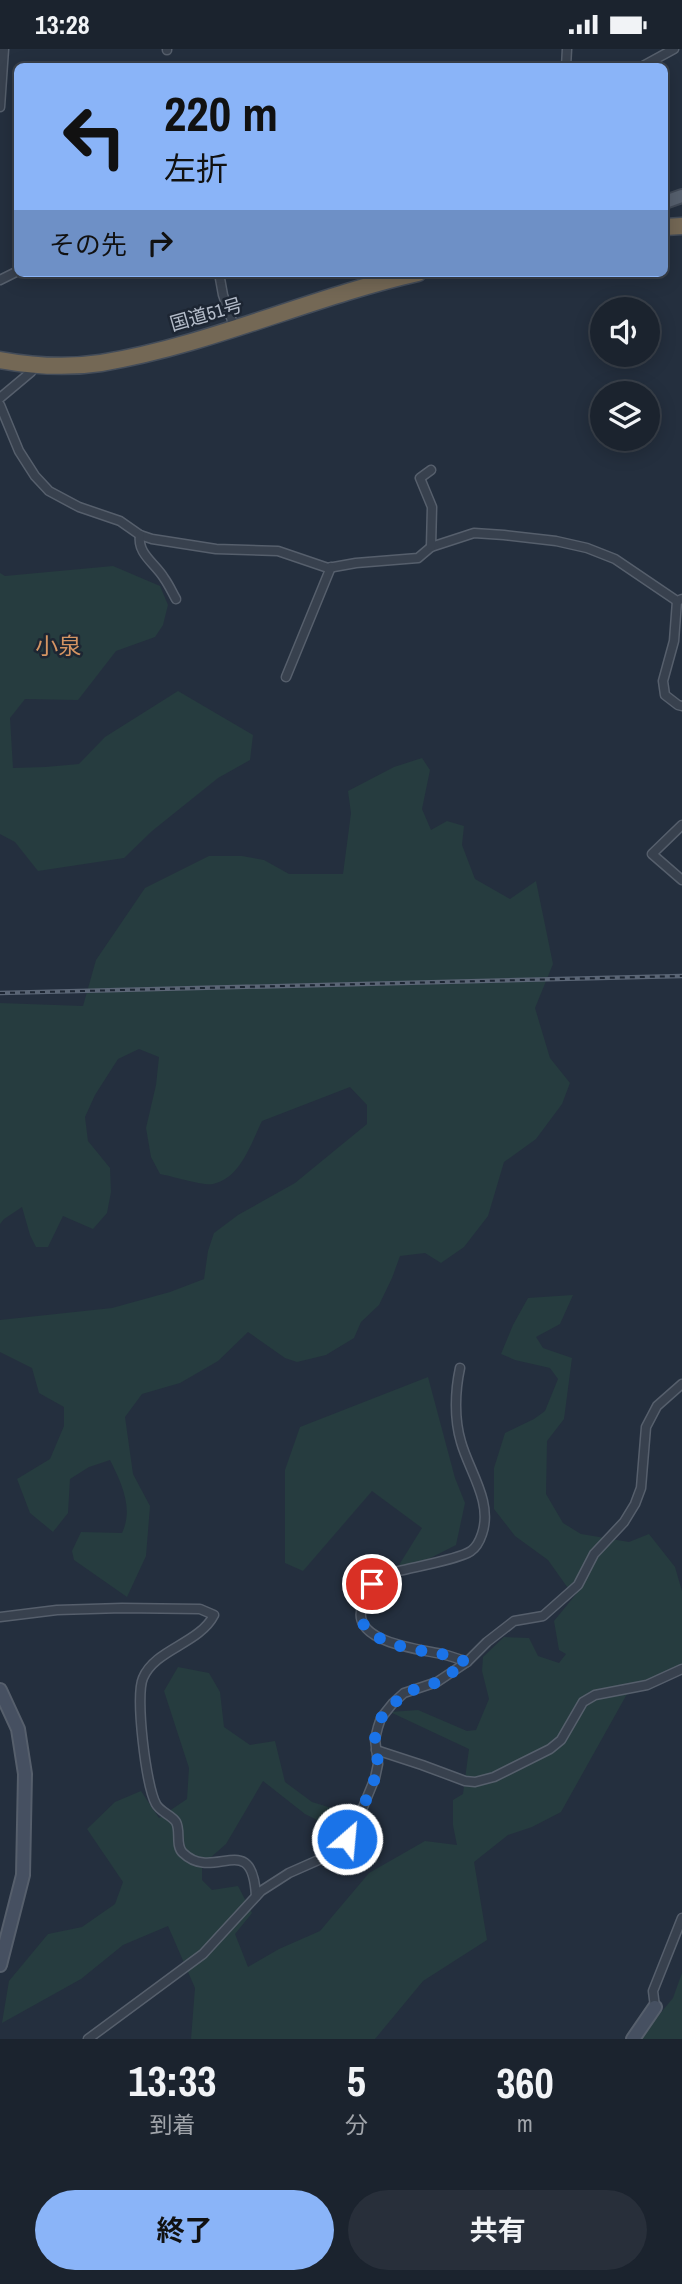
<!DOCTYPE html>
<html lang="ja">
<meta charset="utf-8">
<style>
:root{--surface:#1b232e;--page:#282f3a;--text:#f1f3f6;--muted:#a0a4aa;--line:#39404a;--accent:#8ab4f8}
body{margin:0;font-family:"Archivo Narrow","Noto Sans JP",sans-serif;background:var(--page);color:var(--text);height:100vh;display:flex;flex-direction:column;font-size:26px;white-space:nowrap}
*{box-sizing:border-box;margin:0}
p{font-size:23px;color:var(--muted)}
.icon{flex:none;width:38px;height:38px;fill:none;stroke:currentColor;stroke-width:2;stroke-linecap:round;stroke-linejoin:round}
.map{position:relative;height:1990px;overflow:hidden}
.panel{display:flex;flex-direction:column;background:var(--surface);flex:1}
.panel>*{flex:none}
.hud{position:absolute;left:14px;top:14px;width:654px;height:214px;border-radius:10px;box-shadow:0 4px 18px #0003,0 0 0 2px var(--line);background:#8ab4f8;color:#111;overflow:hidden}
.buttons{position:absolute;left:590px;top:248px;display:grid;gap:14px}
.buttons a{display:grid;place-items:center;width:70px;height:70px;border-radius:50%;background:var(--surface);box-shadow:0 4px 18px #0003,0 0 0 2px var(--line);font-size:35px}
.pin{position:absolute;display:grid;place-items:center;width:60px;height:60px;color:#fff;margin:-30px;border:4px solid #fff;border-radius:50%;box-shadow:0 2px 7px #0007}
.me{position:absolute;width:77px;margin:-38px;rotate:27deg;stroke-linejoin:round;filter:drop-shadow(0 0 5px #0008)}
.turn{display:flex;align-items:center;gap:24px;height:147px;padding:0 35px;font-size:32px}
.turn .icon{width:91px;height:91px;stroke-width:2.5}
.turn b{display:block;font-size:49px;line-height:60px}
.then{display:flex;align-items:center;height:66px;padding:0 35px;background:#0003;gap:14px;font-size:26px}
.eta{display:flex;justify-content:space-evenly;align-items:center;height:119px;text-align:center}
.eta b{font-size:42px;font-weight:700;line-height:49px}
.primary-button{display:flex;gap:14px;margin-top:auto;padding:14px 35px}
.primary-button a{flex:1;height:80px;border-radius:42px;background:var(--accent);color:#111;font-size:28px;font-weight:700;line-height:80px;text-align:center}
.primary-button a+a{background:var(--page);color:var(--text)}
.status{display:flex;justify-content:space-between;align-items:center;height:49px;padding:0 35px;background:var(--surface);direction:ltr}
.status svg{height:19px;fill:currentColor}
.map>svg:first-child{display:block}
.green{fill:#263c3f}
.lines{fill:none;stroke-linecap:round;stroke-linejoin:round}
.street-casing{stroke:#565f6c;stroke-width:11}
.secondary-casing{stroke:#565f6c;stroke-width:16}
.primary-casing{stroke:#414a57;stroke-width:16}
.highway-casing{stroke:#434c59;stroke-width:19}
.street{stroke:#38414e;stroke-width:8}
.secondary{stroke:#465061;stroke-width:12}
.primary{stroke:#56606e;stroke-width:12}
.highway{stroke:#746855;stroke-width:16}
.rail-casing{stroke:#5a6575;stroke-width:4.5}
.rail{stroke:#1d2633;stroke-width:2;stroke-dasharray:5;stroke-linecap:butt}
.route{stroke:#1a73e8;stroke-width:12;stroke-dasharray:0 21.6}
.labels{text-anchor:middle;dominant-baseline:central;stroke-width:5;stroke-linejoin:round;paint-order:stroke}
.street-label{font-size:19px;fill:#b4bcc9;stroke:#1d2633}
.quarter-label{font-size:23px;fill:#d59563;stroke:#1d2633}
</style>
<div class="status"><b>13:28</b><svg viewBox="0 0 49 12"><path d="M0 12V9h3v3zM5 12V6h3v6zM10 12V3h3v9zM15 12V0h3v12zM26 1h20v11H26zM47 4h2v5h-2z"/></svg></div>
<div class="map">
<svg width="682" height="1990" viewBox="0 0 682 1990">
<rect width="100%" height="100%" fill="#242f3e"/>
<g class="green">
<path d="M113,517L160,537L168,556L163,576L155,588L116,602L78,651L25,650L10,669L13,719L45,718L79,715L105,688L178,642L253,686L250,711L218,729L152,782L124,809L38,822L15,793L0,785V524L5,527Z"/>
<path d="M422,709L430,721L422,760L431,781L447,772L464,777L462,796L475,830L510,850L536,832L553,915L535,959L550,1009L570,1034L562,1055L536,1090L504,1113L488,1167L464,1198L441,1214L425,1204L400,1207L392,1229L379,1256L361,1273L354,1289L326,1306L297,1313L285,1309L248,1283L218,1312L180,1334L142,1345L125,1368L133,1425L150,1457L146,1507L127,1548L74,1511L72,1502L81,1483L122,1484C134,1459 121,1433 110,1411L89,1418L70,1430L68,1464L53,1483L30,1464L17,1430L50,1410L64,1377V1358L39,1344L32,1319L0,1303V1271L112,1259L170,1243L204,1230L208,1202L214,1184L238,1166L295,1134L367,1075V1056L350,1038L262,1072C251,1094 241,1129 213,1135C204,1137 171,1127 160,1125L151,1108L146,1079L156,1036L159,1008L139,1000L118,1010L95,1046L85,1068L88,1092L110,1119L111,1143L107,1164L93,1180L63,1167L48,1198H36L30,1186L22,1158L4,1170L0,1175V954L83,957L96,911L145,839L209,807H242L264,811L289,825H343L351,764L348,742L394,718Z"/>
<path d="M573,1246L560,1275L536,1288L543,1299L572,1309L564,1370L547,1392L546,1445L563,1474L581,1485L629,1493L649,1485L675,1518L682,1542V1625L627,1645L561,1763L532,1778L508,1786L474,1813L487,1891L423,1932L375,1990H191L195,1939L168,1877L123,1896L81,1930L2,1974L9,1932L48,1885L82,1878L115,1855L123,1833L87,1780L115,1753L141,1742L159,1769L187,1750L189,1719L164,1642L178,1618L209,1624L220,1643L224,1678L250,1696L275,1692L285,1733L312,1753L351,1765L341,1783L305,1765L263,1732L226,1795L202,1816V1831L212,1841L238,1837L252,1864L235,1885L248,1918L279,1900L320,1882L369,1824L425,1792L457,1796L453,1776V1751L463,1745L469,1700L390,1663L418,1661L467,1682L476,1681L489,1650L482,1622L483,1608L504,1588L529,1589L538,1607L559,1614L566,1605L559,1601L554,1572L577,1544L570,1542L548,1511L515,1487L494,1460V1419L505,1384L534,1370L545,1362L558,1330L550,1319L515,1311L501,1305L513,1276L528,1249Z"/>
<path d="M428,1328L455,1429L465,1454L456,1496L391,1529L422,1479L372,1442L303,1522L285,1514V1421L300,1378Z"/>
<path d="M682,1924V1990H639L673,1949Z"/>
</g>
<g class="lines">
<defs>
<g id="street">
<path d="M167,1V0"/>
<path d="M566,18L567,0"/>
<path d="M641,18L674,0"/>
<path d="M0,58L4,0"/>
<path d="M219,224L223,246L235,280"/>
<path d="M0,231L18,222"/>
<path d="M0,349L31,323L35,316"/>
<path d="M0,356L19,402L35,427L49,442L79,458L120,472L140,486L152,490L216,500L278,502L328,519L356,514L418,509L431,498L474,484L504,486L556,492L587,499L615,510L677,552L682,550"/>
<path d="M140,486C137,505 155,514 164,529C169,536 172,543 176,550"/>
<path d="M431,498L432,458L420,429L431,421"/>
<path d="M677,552L674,592L663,632L665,646L678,656L682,657"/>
<path d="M286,628L331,518"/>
<path d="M682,776L652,805L682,831"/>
<path d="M460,1319C455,1342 454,1370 461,1393C469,1422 493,1453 482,1485C480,1491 477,1498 471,1502C460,1510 414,1518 399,1522C390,1523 380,1525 374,1531C369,1537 365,1548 363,1555C347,1593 419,1600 442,1605C450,1607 459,1610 467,1613"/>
<path d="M0,1568L57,1561L122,1559L200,1560L214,1566C199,1595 155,1600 143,1629C135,1647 146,1737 156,1755C160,1763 172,1766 176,1773C181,1782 175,1797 183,1804C214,1834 252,1779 256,1847"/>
<path d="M376,1701L422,1716L465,1732L475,1733L494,1728L550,1700L561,1691L583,1653L595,1646L647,1636L682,1620"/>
<path d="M655,1958L653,1942L682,1869"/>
<path d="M88,1990L203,1905L261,1842L289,1824L332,1805L347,1790L359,1768L375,1729L378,1715L375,1690L378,1678L381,1669L393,1654L404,1644L437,1633L467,1613L487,1593L514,1572L543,1567L578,1536L594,1505L624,1473L635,1455L641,1439L646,1378L657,1357L682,1335"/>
</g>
<g id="secondary">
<path d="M0,1641L18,1680L25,1725L23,1826L0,1916"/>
<path d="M633,1990L655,1958"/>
</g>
<path id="primary" d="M665,153L682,147"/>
<g id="highway">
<path d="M665,178L682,177"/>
<path d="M0,311C33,317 68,319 101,314C210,296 311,248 418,224"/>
</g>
</defs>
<use href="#street" class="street-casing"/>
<use href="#secondary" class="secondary-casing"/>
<use href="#primary" class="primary-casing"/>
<use href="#highway" class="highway-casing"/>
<use href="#street" class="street"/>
<use href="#secondary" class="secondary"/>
<use href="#primary" class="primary"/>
<use href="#highway" class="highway"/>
<defs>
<path id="rail" d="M0,944L682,927"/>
</defs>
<use href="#rail" class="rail-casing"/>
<use href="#rail" class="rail"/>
</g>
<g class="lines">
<path class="route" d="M347,1790L359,1768L375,1729L378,1715L375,1689L381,1669L404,1644L438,1633L467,1613C458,1610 450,1607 441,1605C418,1601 356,1594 361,1561C362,1552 368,1543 372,1535"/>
</g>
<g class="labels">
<g class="street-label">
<text transform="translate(206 265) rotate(-16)">国道51号</text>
</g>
<g class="quarter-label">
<text x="58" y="596">小泉</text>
</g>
</g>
</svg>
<div class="buttons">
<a><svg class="icon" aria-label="sound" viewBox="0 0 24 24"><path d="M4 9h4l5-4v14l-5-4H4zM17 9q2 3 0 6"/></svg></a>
<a><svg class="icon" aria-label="layers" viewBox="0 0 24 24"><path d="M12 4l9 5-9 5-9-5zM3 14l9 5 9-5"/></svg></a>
</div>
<div class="pin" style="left:372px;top:1535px;background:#d93025"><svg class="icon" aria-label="arrive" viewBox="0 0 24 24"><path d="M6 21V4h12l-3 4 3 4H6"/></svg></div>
<svg class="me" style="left:347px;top:1790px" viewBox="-20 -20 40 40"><circle r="17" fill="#1a73e8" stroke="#fff" stroke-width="3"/><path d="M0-11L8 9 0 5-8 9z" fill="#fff"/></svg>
<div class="hud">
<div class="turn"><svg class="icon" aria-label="left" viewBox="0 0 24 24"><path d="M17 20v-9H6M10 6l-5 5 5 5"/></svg><div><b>220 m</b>左折</div></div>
<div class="then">その先<svg class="icon" aria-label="right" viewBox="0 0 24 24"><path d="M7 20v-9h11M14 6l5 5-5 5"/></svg></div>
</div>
</div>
<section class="panel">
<div class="eta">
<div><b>13:33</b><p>到着</p></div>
<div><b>5</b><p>分</p></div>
<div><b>360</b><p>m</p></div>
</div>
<div class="primary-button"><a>終了</a><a>共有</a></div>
</section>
